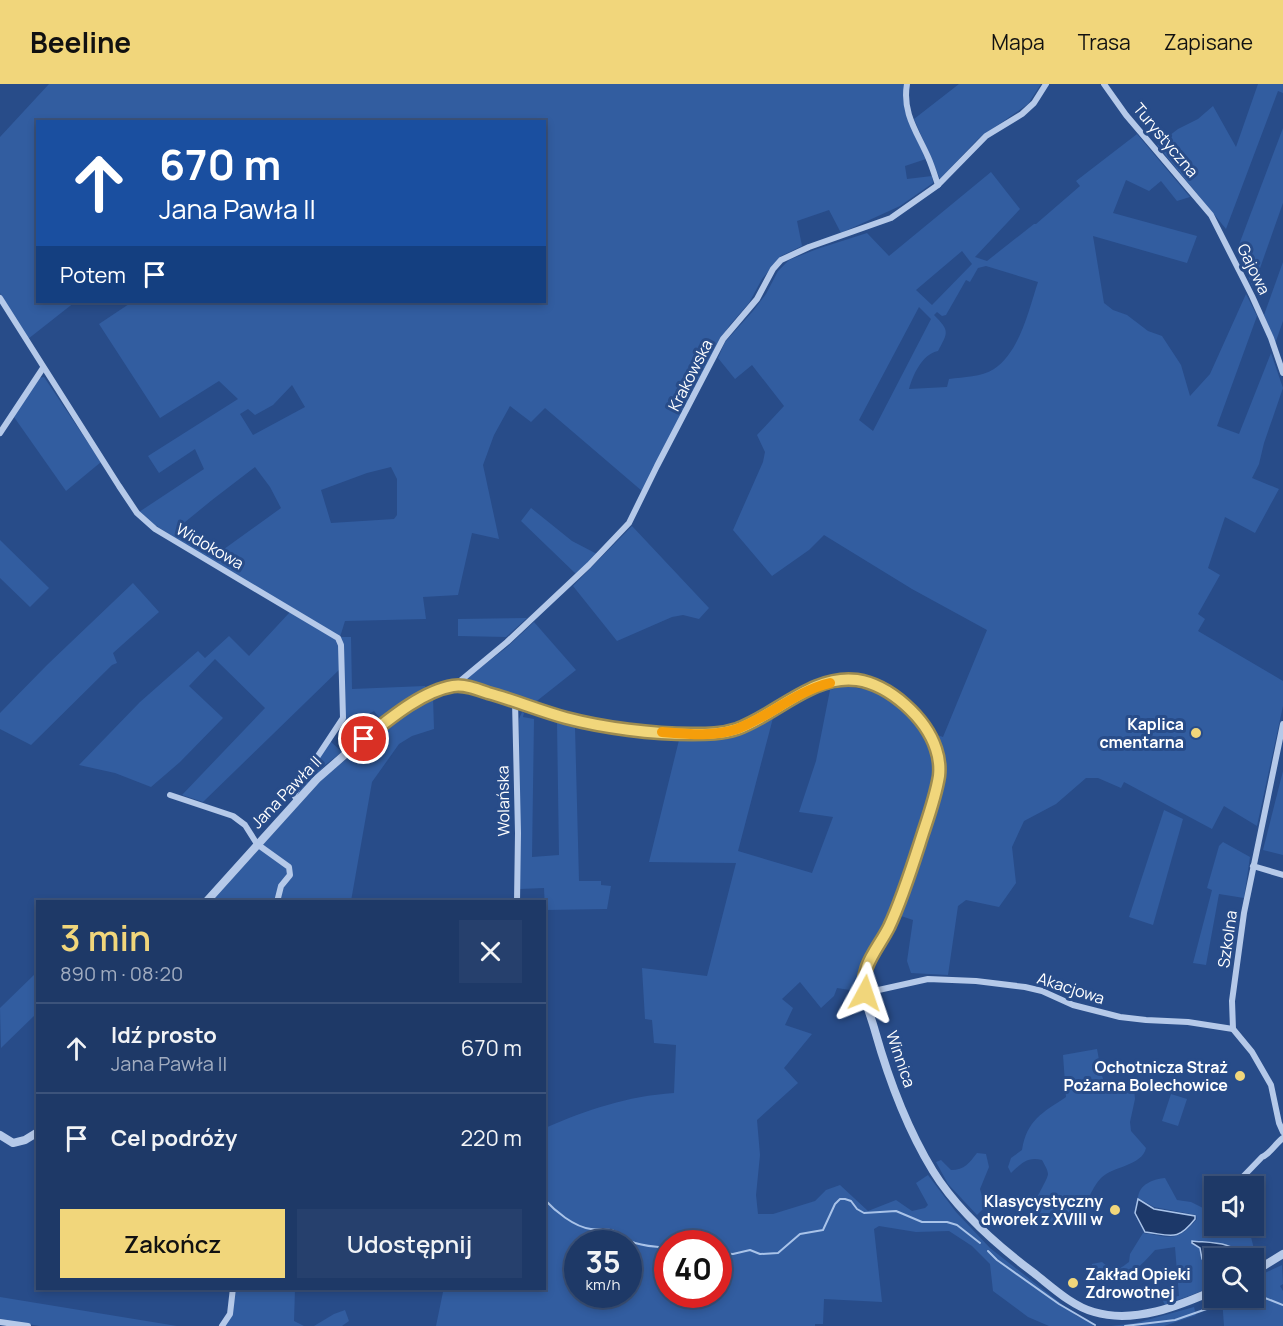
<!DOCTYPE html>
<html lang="pl">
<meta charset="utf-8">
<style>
:root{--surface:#1e3967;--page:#26406d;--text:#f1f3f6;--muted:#a1acc0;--line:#3c537b;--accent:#f1d67b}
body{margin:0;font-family:Manrope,sans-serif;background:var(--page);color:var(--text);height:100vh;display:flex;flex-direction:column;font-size:22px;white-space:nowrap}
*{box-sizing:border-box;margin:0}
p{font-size:20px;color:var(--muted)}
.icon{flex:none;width:33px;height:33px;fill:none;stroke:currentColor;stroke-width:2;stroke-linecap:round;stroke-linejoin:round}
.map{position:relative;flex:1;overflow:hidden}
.sheet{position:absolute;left:36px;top:816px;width:510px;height:390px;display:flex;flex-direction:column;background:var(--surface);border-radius:0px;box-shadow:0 3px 9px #0003,0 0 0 2px var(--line)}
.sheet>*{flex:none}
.banner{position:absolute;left:36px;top:36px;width:510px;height:183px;border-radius:0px;box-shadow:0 3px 9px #0003,0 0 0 2px var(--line);background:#1a4fa0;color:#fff;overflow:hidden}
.fabs{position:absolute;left:1204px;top:1092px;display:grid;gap:12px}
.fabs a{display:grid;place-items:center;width:60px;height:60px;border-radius:0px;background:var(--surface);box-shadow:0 3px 9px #0003,0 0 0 2px var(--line);font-size:30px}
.speed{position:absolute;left:564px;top:1146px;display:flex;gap:12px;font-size:30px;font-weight:700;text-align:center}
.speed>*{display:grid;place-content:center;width:78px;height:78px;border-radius:50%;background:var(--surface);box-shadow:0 3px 9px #0003,0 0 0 2px var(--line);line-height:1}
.speed small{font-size:15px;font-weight:400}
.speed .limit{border:9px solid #d22;background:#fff;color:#111}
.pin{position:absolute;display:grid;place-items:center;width:51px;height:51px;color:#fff;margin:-26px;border:3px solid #fff;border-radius:50%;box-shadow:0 2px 6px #0007}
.me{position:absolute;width:66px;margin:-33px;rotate:5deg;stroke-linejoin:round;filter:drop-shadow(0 0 4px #0008)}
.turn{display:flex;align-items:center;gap:21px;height:126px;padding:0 24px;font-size:27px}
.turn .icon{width:78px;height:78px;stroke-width:2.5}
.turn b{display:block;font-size:42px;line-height:51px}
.then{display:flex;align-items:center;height:57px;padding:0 24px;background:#0003;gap:12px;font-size:22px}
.round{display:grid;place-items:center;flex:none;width:63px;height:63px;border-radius:0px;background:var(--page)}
.head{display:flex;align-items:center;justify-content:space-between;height:102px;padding:0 24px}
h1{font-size:36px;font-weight:600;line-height:45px;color:var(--accent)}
.button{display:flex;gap:12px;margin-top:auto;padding:12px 24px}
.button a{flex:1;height:69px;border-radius:0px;background:var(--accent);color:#111;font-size:24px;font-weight:600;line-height:69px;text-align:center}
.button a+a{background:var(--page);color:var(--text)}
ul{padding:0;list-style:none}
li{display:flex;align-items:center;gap:18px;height:90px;padding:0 24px;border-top:2px solid var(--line)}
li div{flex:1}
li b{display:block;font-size:22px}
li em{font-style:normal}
header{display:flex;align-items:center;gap:36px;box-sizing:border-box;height:84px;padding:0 30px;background:var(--accent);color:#111}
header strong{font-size:28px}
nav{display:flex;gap:33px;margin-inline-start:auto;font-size:21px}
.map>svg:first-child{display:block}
.green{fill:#325da0;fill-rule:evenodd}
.water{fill:#1c3869;stroke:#a9c3e9;stroke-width:1.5}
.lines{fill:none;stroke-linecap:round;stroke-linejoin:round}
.stream{stroke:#a9c3e9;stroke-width:2}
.minor{stroke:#b5c9e9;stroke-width:6}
.tertiary{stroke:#b5c9e9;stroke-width:8}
.route-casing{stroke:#9d8b50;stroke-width:15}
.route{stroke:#f1d67b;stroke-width:10}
.slow{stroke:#f59e0b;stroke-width:10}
.poi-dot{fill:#f1d67b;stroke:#284c89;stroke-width:2}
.labels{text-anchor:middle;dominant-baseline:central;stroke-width:6;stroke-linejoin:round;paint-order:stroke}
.street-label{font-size:16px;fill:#fff;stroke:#284c89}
.poi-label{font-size:16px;font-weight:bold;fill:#fff;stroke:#284c89;text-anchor:end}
</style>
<header>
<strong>Beeline</strong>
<nav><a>Mapa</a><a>Trasa</a><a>Zapisane</a></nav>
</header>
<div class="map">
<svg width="1283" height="1242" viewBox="0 0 1283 1242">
<rect width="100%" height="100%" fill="#284c89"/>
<g class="green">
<path d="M49,0H905C900,29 916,49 926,75L905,82L907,95L932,92L933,99L900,122L841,149L829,126L797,137L802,162L781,172L762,195L749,219L729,242L642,407L545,324L531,338L510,322L494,351L483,381L499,455L472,449L458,511L423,513L426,535L345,537L340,553H351L352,605L425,602L427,606L381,636L374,627L355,639L345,635L342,559L150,438L139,428L204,385L195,365L159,389L148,372L238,315L219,297L160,334L99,240L132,218H544V38H38V218H75L28,255L0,209V53ZM292,301L305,323L253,351L240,330L248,325L255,331L273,321ZM255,383L270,403L281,424L213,473L179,452V443L212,416ZM391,383L397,395V431L394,435L331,439L321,406L367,389Z"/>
<path d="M959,0H1041L1028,20L978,55L940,95L914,35Z"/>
<path d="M1258,0H1283V9L1278,7L1226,145L1157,61L1178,45L1198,35L1213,22L1236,63Z"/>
<path d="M1283,44V119L1253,204L1237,166Z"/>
<path d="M1137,50L1190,113L1177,117L1161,97L1149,107L1126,96L1113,129L1197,152L1187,179L1093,152L1104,219L1113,226L1127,231L1148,247L1162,252L1181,281L1190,312L1210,290L1246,210L1257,232L1217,342L1239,350L1271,269L1283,304L1264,359L1259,380L1252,394L1279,405L1255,449L1225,433L1208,484L1220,491L1198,530L1205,535L1198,547L1283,597V622L1257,742L1224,722L1212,745L1124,698L1121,704L1098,694H1086L1056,720L1024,737L1012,763L1016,799L999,823L966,816L958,822L948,891L911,889L907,877L913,836L898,831C910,783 944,731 943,680C943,670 937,659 934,650L943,653L987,546L912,505L824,451L809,466L772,492L733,446L763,378L765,368L757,351L784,322L752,281L735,295L718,274L725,258L753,227L766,210L778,187L789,176L817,165L867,149L889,172L991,88L1020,125L975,173L987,177L1034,140H1036L1080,102L1076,97ZM962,167L972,180L932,221L916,206ZM986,182L1038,198C1029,225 1020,268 994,285C981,293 964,293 949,295L947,303L909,305C913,291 922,270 938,267C948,248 950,247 934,231L937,228L942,232L946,231L966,196L970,198L978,184ZM919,223L931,235L873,347L859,336Z"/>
<path d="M1283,178V237L1275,260L1264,231Z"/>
<path d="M44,293L101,378L66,407L14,333L39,294Z"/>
<path d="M531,424L572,457L597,470L576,490L521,437Z"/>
<path d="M632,442L709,524L699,535L683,531L672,533L617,557L573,502Z"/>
<path d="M0,456L49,504L30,523L0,494Z"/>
<path d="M133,499L159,528L113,569L117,579L112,581L31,661L0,645V629L47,581Z"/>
<path d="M290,528L332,551L339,560L341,584L203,718L182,711L265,624L215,575L189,602L223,634L180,678L151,703L115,689L79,681L140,618L198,567L205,574L229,552L249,572Z"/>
<path d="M527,534L506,553L458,552V535Z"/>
<path d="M534,538L576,586L533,620L508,612V609L485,602L484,604L463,599L464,596L506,564Z"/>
<path d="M845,602C856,604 871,605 881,611C905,624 932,653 933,682C933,710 922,736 914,763C905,790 897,818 885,845C873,869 862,878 856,907L837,904L834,912L821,924L800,898L782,915L793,924L785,941L812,950L784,984L798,999L757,1036L760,1071L756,1111L758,1130H773L815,1117L826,1106L840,1101L868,1127L896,1116L912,1127L925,1124L928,1121L916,1099L928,1091L956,1128L990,1164L1077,1232L1095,1240L1093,1242H1049L1028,1233L993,1207L990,1180L972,1162L949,1147L916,1148L879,1142L874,1145L882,1218L824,1215L823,1240H815V1242H436L443,1208L452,1205L544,1204L545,1044C587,1026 627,1012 674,1009L676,961L654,959L652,936L645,935L642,884L707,892L736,779L649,778L679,656C721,657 736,652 773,634L738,767L812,789L833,733L799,728L816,677L830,606ZM578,1160H628V1210H578ZM668,1160H718V1210H668Z"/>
<path d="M433,613L434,645L412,652L399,660L372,698L351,817L211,818L325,692L407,628Z"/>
<path d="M522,628L524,629L523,633L534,635L532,773L559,771L557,638L575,643L579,797H601V801L611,802L607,825L545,826L544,804L520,805L519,635Z"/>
<path d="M330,657L342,668L325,681L298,713L296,710Z"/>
<path d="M1283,687V771L1263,766Z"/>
<path d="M1164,726L1183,735L1153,841L1129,833Z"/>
<path d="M1223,758L1250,773L1244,814L1219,810L1206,881L1193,879L1212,806L1207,804L1219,762Z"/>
<path d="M37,888V929L1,964L0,924Z"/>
<path d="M1097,965C1100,979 1101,1001 1112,1009L1125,1005H1134L1135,1015L1130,1038L1131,1047L1146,1064C1142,1082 1113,1082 1101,1094C1097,1098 1093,1105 1090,1111C1075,1115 1071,1126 1064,1140L1055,1142L1034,1128L1032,1124C1034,1117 1048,1095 1048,1090C1048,1086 1044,1080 1042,1076C1027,1072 1021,1080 1011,1089L1008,1083L1011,1074L1022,1066C1027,1036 1042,1029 1066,1013L1063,971Z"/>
<path d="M1171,1010L1187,1015L1178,1042L1162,1037Z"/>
<path d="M977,1069L986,1070L989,1083L980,1105L985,1123L977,1131L948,1100L936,1078L941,1076L951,1086C965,1086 969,1079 977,1069Z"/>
<path d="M1165,1094L1177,1116L1191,1118L1207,1126L1209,1135L1215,1133V1142H1243L1250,1149L1258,1181L1254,1184V1174H1215V1202L1165,1221L1163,1217L1165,1214L1179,1212L1175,1163L1155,1166C1142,1180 1124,1202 1102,1196C1098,1195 1093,1191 1090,1188L1092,1180L1102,1178C1116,1189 1115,1188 1129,1178L1130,1170L1143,1149C1171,1153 1177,1159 1197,1135L1196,1131L1154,1123L1138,1114C1139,1100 1154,1095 1165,1094Z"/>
<path d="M1282,1181L1283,1200L1280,1202L1283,1207V1242H1224L1222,1214H1254V1194Z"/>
<path d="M234,1204L295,1205L294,1237L304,1242H223L233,1226Z"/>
<path d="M0,1213L177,1242H40L0,1236Z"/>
<path d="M1194,1223L1196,1231L1164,1242H1111L1136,1239Z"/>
<path d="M345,1226L349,1237L342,1242H314L334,1230Z"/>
</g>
<g class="water">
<path d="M1138,1115L1154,1125L1195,1132V1135C1177,1158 1171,1151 1145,1148L1135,1129Z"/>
<path d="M1192,1157C1208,1159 1236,1157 1243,1174L1220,1171L1209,1179L1202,1175L1200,1164L1192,1159Z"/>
</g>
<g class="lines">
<g class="stream">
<path d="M544,1115C555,1127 574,1143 591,1145C599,1146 607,1144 614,1147C620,1149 625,1155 630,1157C643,1163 655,1162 668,1164"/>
<path d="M988,1167L997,1176L1059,1220L1095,1241"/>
<path d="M718,1169L733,1170L750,1166L760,1170L778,1169L800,1150L823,1146L835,1120L840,1115H845L851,1117L857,1125L864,1129L896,1127L922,1138H947L957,1141L980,1159"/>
<path d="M1225,1221L1265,1214L1283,1221"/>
<path d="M1125,1242L1175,1236L1218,1221"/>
</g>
<g class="minor">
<path d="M907,0C902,29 917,48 928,73C932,82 935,92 938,101"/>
<path d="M1104,0L1126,31L1211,131L1252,212L1271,254L1283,289"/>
<path d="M0,214L119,402L137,429L155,445L338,554L341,561L343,634L300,699L294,711L298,717"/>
<path d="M0,349L43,284"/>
<path d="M454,602L507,558L589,481L629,439L657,382L723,255L757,215L773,185L781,176L809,163L891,134L938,101L986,52L1022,30L1034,19L1046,0"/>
<path d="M515,617L518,749L517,818"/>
<path d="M1283,640L1244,829L1232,917L1233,945L1252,968L1271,1001L1279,1039L1283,1048"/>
<path d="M170,711L233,732L245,741L257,760L289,783L290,791L281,802L277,818"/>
<path d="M1253,782L1283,791"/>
<path d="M865,909L928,895L976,897L1025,903L1042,907L1073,921L1120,933L1146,936L1188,938L1233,945"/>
<path d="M1234,1102L1262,1073C1270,1070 1275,1060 1283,1054"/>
<path d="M0,1238L28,1242"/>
<path d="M222,1242L230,1230L233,1204"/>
</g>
<g class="tertiary">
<path d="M206,818L317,695L349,667L389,635L430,609L454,602L468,603C485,608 502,612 519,618C535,623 552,631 568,635C598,642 629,645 659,648C679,649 699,652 718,649C781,640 831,559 899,615C916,629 935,653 938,675C943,705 903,814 888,844C880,860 863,877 863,896C862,912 871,932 875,947C888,993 908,1046 933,1087C957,1126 998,1162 1034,1189C1052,1203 1072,1222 1094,1228C1134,1240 1179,1222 1215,1206"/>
<path d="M0,1051L13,1059L25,1056L38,1048"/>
<path d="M1254,1188L1283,1170"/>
</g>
</g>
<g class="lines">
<defs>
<path id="route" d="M364,655C388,636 422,607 453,602C464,600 477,605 488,609C514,616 540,627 566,634C604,644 652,650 692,650C707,650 722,650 737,645C776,631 813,590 857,596C890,601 926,634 936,665C939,674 940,683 939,692C936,711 929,731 923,749C913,780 903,813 889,843C878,865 859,883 865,909"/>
</defs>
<use href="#route" class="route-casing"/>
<use href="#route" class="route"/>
<path class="slow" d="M662,648C687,650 713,653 737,645C769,633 796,607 830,599"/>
</g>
<g class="poi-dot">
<circle cx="1196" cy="649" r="6"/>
<circle cx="1240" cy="992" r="6"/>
<circle cx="1115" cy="1126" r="6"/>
<circle cx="1073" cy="1199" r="6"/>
</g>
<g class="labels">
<g class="street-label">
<text transform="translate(1166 56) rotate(50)">Turystyczna</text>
<text transform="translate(1254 185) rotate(64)">Gajowa</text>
<text transform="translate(690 291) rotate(-63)">Krakowska</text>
<text transform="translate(210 462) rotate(30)">Widokowa</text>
<text transform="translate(286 708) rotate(-46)">Jana Pawła II</text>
<text transform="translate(503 717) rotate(-91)">Wolańska</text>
<text transform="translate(1227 855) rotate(-82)">Szkolna</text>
<text transform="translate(1071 904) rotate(18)">Akacjowa</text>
<text transform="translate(901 975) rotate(71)">Winnica</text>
</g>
<g class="poi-label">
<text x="1184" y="640">Kaplica<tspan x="1184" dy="18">cmentarna</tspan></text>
<text x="1228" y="983">Ochotnicza Straż<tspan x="1228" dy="18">Pożarna Bolechowice</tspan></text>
<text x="1103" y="1117">Klasycystyczny<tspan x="1103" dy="18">dworek z XVIII w</tspan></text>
<text x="1085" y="1190" text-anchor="start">Zakład Opieki<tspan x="1085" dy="18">Zdrowotnej</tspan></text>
</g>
</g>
</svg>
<div class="fabs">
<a><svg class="icon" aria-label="sound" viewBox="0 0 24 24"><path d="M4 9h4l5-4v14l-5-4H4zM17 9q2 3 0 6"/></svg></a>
<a><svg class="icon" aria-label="search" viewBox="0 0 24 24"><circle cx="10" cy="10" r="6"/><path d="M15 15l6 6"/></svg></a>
</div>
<div class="speed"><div>35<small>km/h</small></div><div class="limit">40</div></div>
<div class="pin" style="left:364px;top:655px;background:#d93025"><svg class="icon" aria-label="arrive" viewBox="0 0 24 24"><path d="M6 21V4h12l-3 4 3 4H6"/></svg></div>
<svg class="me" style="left:865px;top:909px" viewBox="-20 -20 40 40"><path d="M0-17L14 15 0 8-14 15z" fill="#f1d67b" stroke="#fff" stroke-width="4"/></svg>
<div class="banner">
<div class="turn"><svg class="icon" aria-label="ahead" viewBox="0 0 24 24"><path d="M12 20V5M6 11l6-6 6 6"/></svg><div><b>670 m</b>Jana Pawła II</div></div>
<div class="then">Potem<svg class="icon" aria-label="arrive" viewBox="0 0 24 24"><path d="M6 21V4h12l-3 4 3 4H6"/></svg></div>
</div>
<section class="sheet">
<div class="head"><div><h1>3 min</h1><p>890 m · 08:20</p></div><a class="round"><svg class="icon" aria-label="close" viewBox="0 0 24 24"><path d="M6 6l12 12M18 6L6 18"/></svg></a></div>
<ul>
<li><svg class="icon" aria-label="ahead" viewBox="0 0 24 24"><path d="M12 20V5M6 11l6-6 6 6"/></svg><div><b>Idź prosto</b><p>Jana Pawła II</p></div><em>670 m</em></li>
<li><svg class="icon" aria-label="arrive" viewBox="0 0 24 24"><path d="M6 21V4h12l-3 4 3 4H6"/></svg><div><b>Cel podróży</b></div><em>220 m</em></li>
</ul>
<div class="button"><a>Zakończ</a><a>Udostępnij</a></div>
</section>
</div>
